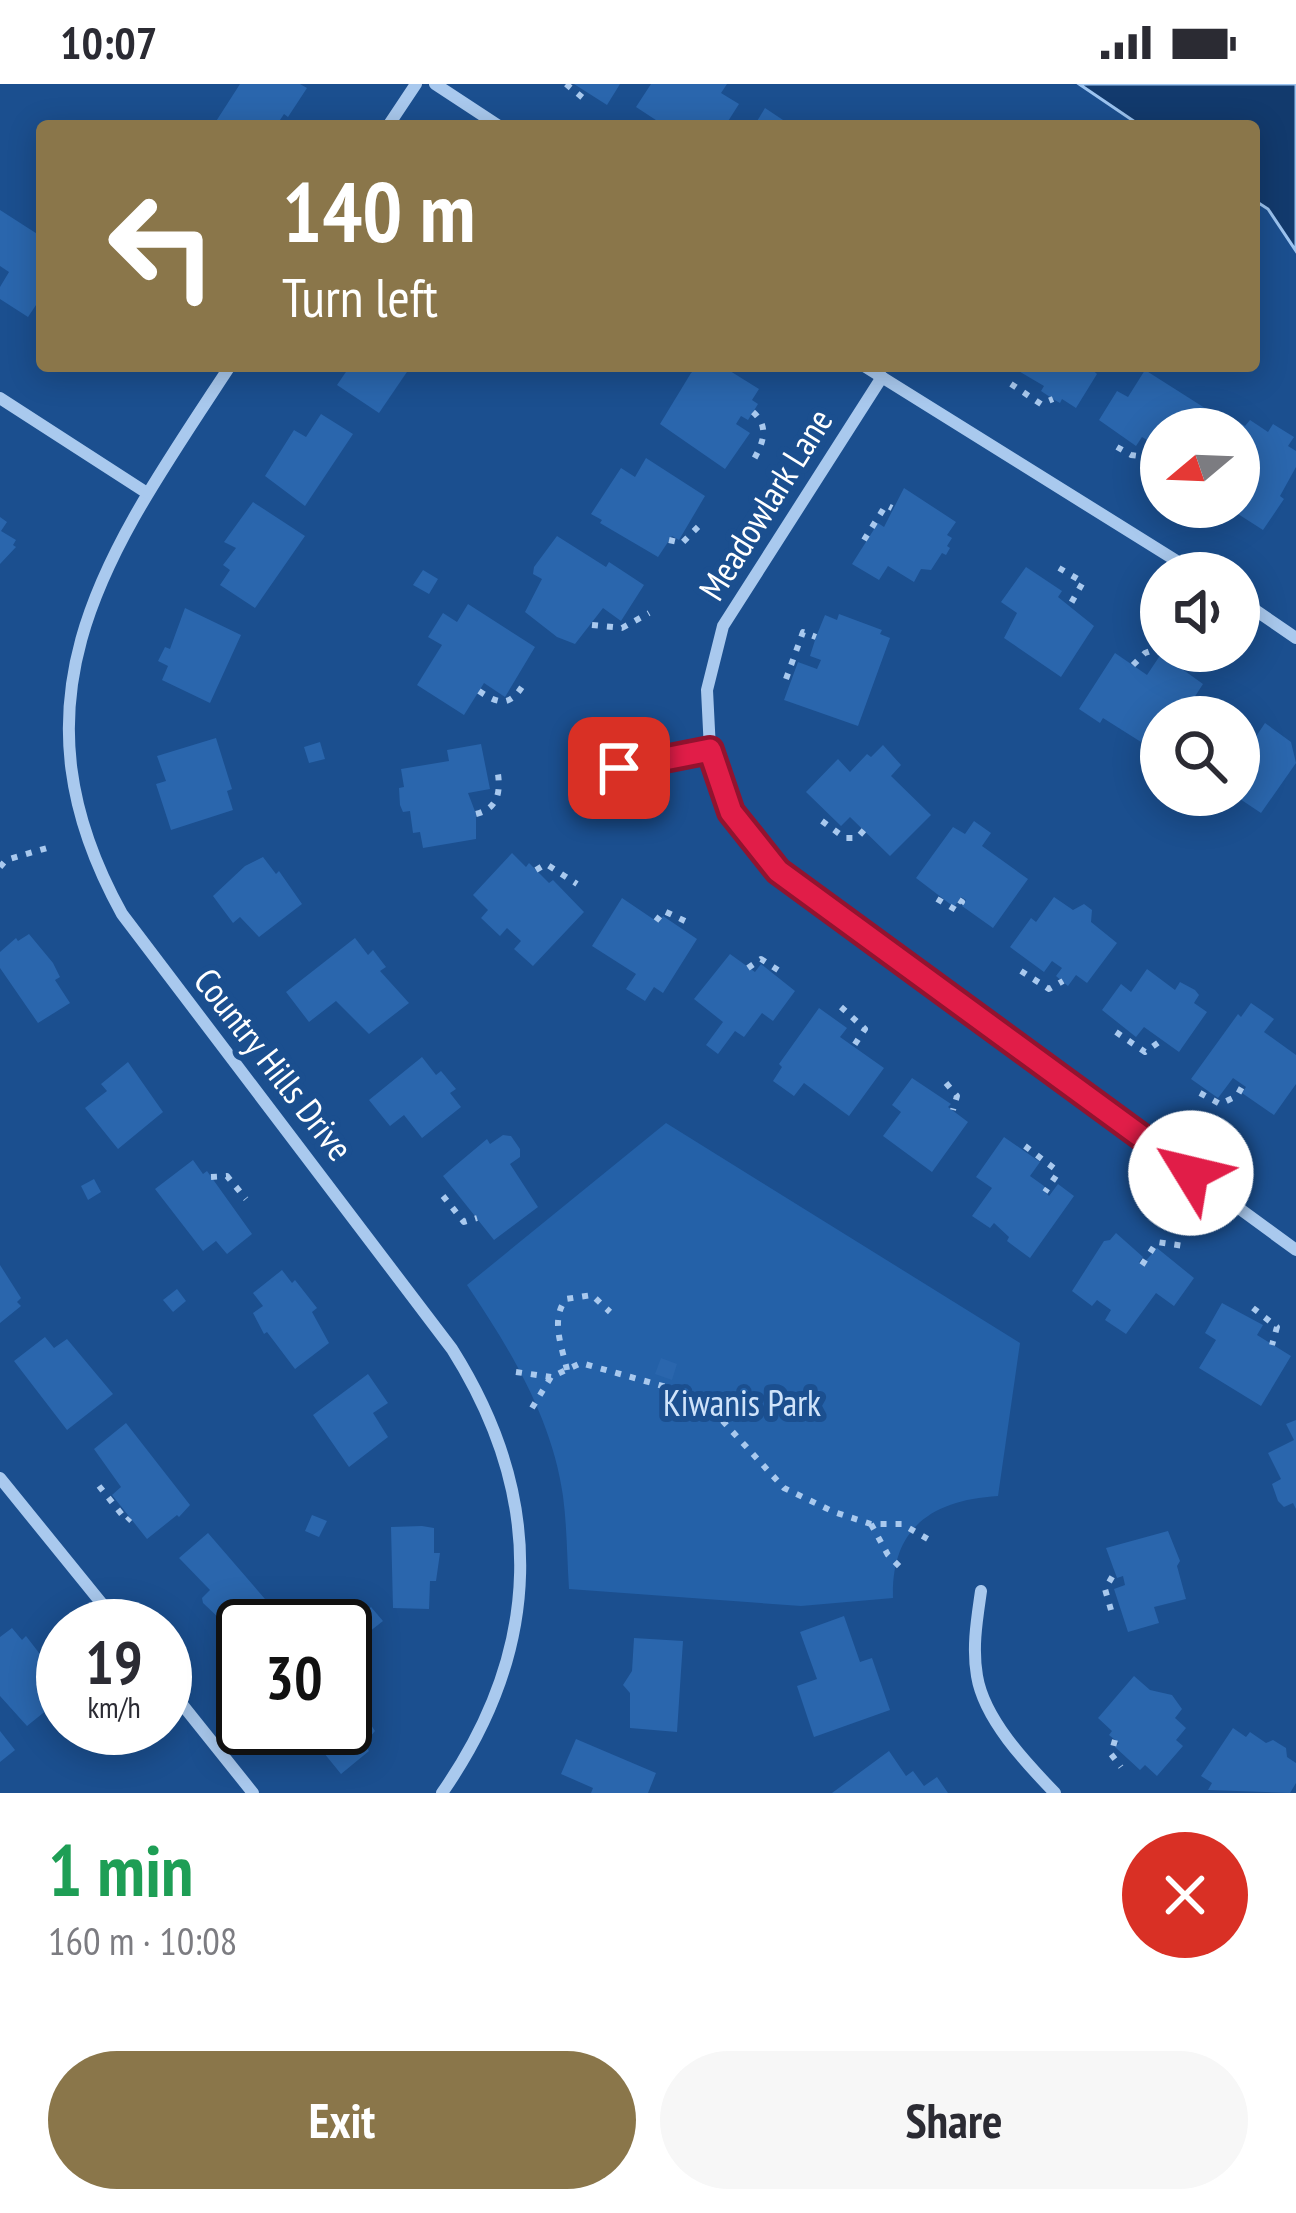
<!DOCTYPE html>
<meta charset="utf-8">
<style>
:root{--surface:#fff;--page:#f7f7f7;--text:#2b2b33;--muted:#7c7c81;--accent:#8a764a}
body{margin:0;font-family:"PT Sans Narrow",sans-serif;background:var(--page);color:var(--text);height:100vh;display:flex;flex-direction:column;font-size:45px;white-space:nowrap}
*{box-sizing:border-box;margin:0}
p{font-size:39px;color:var(--muted)}
.icon{flex:none;width:66px;height:66px;fill:none;stroke:currentColor;stroke-width:2;stroke-linecap:round;stroke-linejoin:round}
.map{position:relative;height:1709px;overflow:hidden}
.side{display:flex;flex-direction:column;background:var(--surface);flex:1}
.side>*{flex:none}
.banner{position:absolute;left:36px;top:36px;width:1224px;height:252px;border-radius:12px;box-shadow:0 6px 30px #0003;background:#8a764a;color:#fff;overflow:hidden}
.needle{width:78px;rotate:251deg}
.buttons{position:absolute;left:1140px;top:324px;display:grid;gap:24px}
.buttons a{display:grid;place-items:center;width:120px;height:120px;border-radius:50%;background:var(--surface);box-shadow:0 6px 30px #0003;font-size:60px}
.speed{position:absolute;left:36px;top:1515px;display:flex;gap:24px;font-size:60px;font-weight:700;text-align:center}
.speed>*{display:grid;place-content:center;width:156px;height:156px;border-radius:50%;background:var(--surface);box-shadow:0 6px 30px #0003;line-height:1}
.speed small{font-size:30px;font-weight:400}
.speed .limit{border:6px solid #111;border-radius:18px;background:#fff;color:#111}
.pin{position:absolute;display:grid;place-items:center;width:102px;height:102px;color:#fff;margin:-51px;border-radius:24px;box-shadow:0 6px 18px #0006}
.me{position:absolute;width:132px;margin:-66px;rotate:306deg;stroke-linejoin:round;filter:drop-shadow(0 0 9px #0008)}
.turn{display:flex;align-items:center;gap:42px;height:252px;padding:0 48px;font-size:54px}
.turn .icon{width:156px;height:156px;stroke-width:2.5}
.turn b{display:block;font-size:84px;line-height:102px}
.round{display:grid;place-items:center;flex:none;width:126px;height:126px;border-radius:63px;background:var(--page)}
.summary{display:flex;align-items:center;justify-content:space-between;height:204px;padding:0 48px}
h1{font-size:72px;font-weight:600;line-height:90px;color:#1e9e55}
.cta{display:flex;gap:24px;margin-top:auto;padding:24px 48px}
.cta a{flex:1;height:138px;border-radius:72px;background:var(--accent);color:#fff;font-size:48px;font-weight:600;line-height:138px;text-align:center}
.cta a+a{background:var(--page);color:var(--text)}
.status{display:flex;justify-content:space-between;align-items:center;height:84px;padding:0 60px;background:var(--surface);direction:ltr}
.status svg{height:33px;fill:currentColor}
.map>svg:first-child{display:block}
.green{fill:#2461a8}
.water{fill:#123a6d;stroke:#9cc4f0;stroke-width:3}
.building{fill:#2a66ad}
.lines{fill:none;stroke-linecap:round;stroke-linejoin:round}
.path{stroke:#a9c9ee;stroke-width:6;stroke-dasharray:6 9;stroke-linecap:butt}
.minor{stroke:#a9c9ee;stroke-width:12}
.route-casing{stroke:#92132f;stroke-width:30}
.route{stroke:#e11d48;stroke-width:21}
.labels{text-anchor:middle;dominant-baseline:central;stroke-width:12;stroke-linejoin:round;paint-order:stroke}
.street-label{font-size:36px;fill:#fff;stroke:#1b4f8f}
.park-label{font-size:36px;fill:#cfe3fa;stroke:#1b4f8f}
</style>
<div class="status"><b>10:07</b><svg viewBox="0 0 49 12"><path d="M0 12V9h3v3zM5 12V6h3v6zM10 12V3h3v9zM15 12V0h3v12zM26 1h20v11H26zM47 4h2v5h-2z"/></svg></div>
<div class="map">
<svg width="1296" height="1709" viewBox="0 0 1296 1709">
<rect width="100%" height="100%" fill="#1b4f8f"/>
<path class="green" d="M666,1039L1020,1259L998,1412C933,1416 891,1443 893,1514L801,1522L569,1505C567,1474 567,1442 563,1412C552,1334 510,1265 467,1201Z"/>
<path class="water" d="M1079,0H1296V167L1268,125L1254,116V42H1141Z"/>
<g class="building">
<path d="M240,0H300L307,4L288,33L284,30L276,42H213Z"/>
<path d="M574,0H620L607,21Z"/>
<path d="M651,0H727L721,9L739,20L725,42H665L636,23Z"/>
<path d="M765,24L792,42H754Z"/>
<path d="M0,126L42,153V212L28,233L0,215V203L9,188L0,182Z"/>
<path d="M350,282H411L379,329L337,301Z"/>
<path d="M705,282H722L759,305L752,316L758,320L748,336L741,332L736,340L750,349L725,385L660,340L691,289L697,283L702,287Z"/>
<path d="M1010,282H1088L1097,290L1076,324L1062,315L1060,319L1053,315L1041,307L1044,302Z"/>
<path d="M1145,286L1208,326L1196,345H1161V357L1155,361L1142,353L1136,362L1099,336L1117,307L1128,313Z"/>
<path d="M321,330L353,350L305,422L265,392L294,346L306,353Z"/>
<path d="M1231,333L1245,342L1250,336L1268,348L1273,340L1294,353L1288,362L1296,367V383L1280,412L1284,415L1263,446L1227,423H1239L1242,402L1239,345H1224Z"/>
<path d="M646,374L705,412L679,456L672,452L658,473L600,439L602,436L591,430L621,384L635,393Z"/>
<path d="M904,404L956,438L947,451L952,454L947,462L950,464L946,471L942,469L931,486L921,485L914,498L888,482L879,496L852,480L878,439L884,443Z"/>
<path d="M253,418L305,452L255,524L220,501L230,486L223,481L236,464L224,458Z"/>
<path d="M0,433L7,438L1,447L16,456L13,461L16,463L0,480Z"/>
<path d="M557,452L606,483L609,478L644,501L621,537L603,524L575,560L557,553L525,528L542,495L533,490L534,483Z"/>
<path d="M1026,483L1062,507L1058,513L1094,542L1061,593L1004,554L1017,529L1001,518Z"/>
<path d="M423,486L438,495L429,510L413,501Z"/>
<path d="M468,520L535,563L505,613L484,599L464,631L417,601L442,561L428,553L443,529L457,538Z"/>
<path d="M185,524L241,551L210,619L162,596L168,582L158,577L165,563L170,565Z"/>
<path d="M839,530L882,546L880,550L890,554L858,642L784,616L798,578L817,585L821,576L810,572L816,553L825,531L837,536Z"/>
<path d="M1115,569L1147,591L1161,570L1203,600L1183,631L1176,626L1172,633H1161V645L1153,640L1141,658L1103,634L1100,639L1079,625Z"/>
<path d="M1265,639L1291,658L1296,679L1261,729L1234,711H1239V641L1255,654Z"/>
<path d="M216,654L232,705L227,707L233,726L171,746L156,700L166,697L157,672Z"/>
<path d="M320,658L325,675L309,679L304,663Z"/>
<path d="M481,660L490,705L468,709L476,730V755L423,764L420,748L413,749L410,727L403,728L400,721L399,704L404,703L401,685L449,677L447,666Z"/>
<path d="M883,661L901,681L891,692L931,731L890,772L850,733L841,742L806,708L838,675L850,688L867,670L871,673Z"/>
<path d="M974,737L991,749L982,762L1028,795L993,844L962,822L966,816L961,813L954,823L916,794L953,743L965,750Z"/>
<path d="M512,769L526,783L529,779L549,799L553,796L584,828L533,882L514,865L521,857L507,844L500,852L481,834L488,826L473,811Z"/>
<path d="M263,773L276,790L279,787L302,820L259,853L240,833L233,839L213,812L245,782Z"/>
<path d="M1054,813L1073,826L1084,820L1092,826L1091,838L1117,859L1087,899L1076,891L1068,902L1056,892L1062,884L1052,877L1044,888L1010,863L1031,834L1036,838Z"/>
<path d="M622,814L659,839L663,832L697,855L663,909L654,903L645,917L626,905L636,890L592,862Z"/>
<path d="M29,850L53,879L60,893L55,896L70,919L38,939L0,884V868L16,854L18,857Z"/>
<path d="M355,854L368,871L373,866L386,883L380,887L409,919L369,950L336,917L309,938L286,908Z"/>
<path d="M730,870L755,888L761,880L795,907L773,937L762,929L744,953L735,947L718,970L706,961L723,938L694,915Z"/>
<path d="M1147,885L1175,906L1180,898L1195,906L1199,911L1194,919L1207,928L1179,968L1144,943L1136,953L1102,926L1121,900L1131,908Z"/>
<path d="M1251,919L1274,935L1264,948L1296,971V1000L1274,1031L1242,1009L1246,1003L1233,994L1218,1014L1191,995L1238,930L1241,933Z"/>
<path d="M819,924L847,944L840,953L884,984L849,1032L804,999L794,1012L773,997L782,983L779,980Z"/>
<path d="M422,973L436,991L441,987L456,1005L450,1009L461,1023L422,1054L404,1031L390,1042L369,1016Z"/>
<path d="M128,978L163,1028L118,1065L85,1024L107,1007L101,1000Z"/>
<path d="M912,994L951,1020L948,1023L968,1038L932,1088L883,1052L901,1028L892,1021Z"/>
<path d="M503,1051L511,1052L520,1065V1073L510,1080L538,1123L494,1156L443,1092L487,1055L490,1060Z"/>
<path d="M1004,1053L1040,1078L1030,1092L1044,1102L1045,1108L1049,1112L1058,1100L1074,1112L1030,1174L1007,1157L1009,1153L994,1139L990,1144L972,1132L992,1104L976,1093Z"/>
<path d="M193,1076L203,1090L207,1087L252,1150L227,1170L216,1157L203,1167L155,1105Z"/>
<path d="M94,1095L101,1108L88,1116L81,1102Z"/>
<path d="M1116,1149L1143,1173L1139,1178L1142,1181L1157,1164L1194,1194L1174,1222L1156,1209L1126,1250L1105,1236L1111,1226L1097,1216L1092,1222L1072,1207L1104,1157L1110,1156Z"/>
<path d="M0,1181L21,1214L17,1218L21,1222L0,1239Z"/>
<path d="M282,1186L292,1199L295,1196L317,1224L312,1228L329,1259L295,1285L267,1248L264,1250L253,1229L263,1222L253,1209Z"/>
<path d="M177,1205L186,1217L173,1228L163,1216Z"/>
<path d="M1222,1219L1263,1241L1257,1251L1291,1272L1261,1322L1199,1284L1216,1256L1205,1249Z"/>
<path d="M45,1253L54,1264L67,1255L113,1310L67,1346L14,1277Z"/>
<path d="M661,1274L677,1280L672,1296L655,1290Z"/>
<path d="M368,1290L388,1319L373,1329L388,1353L349,1383L313,1331Z"/>
<path d="M1296,1336V1425L1293,1419L1284,1423L1278,1417L1272,1400L1281,1395L1268,1369L1294,1356L1286,1340Z"/>
<path d="M126,1339L190,1421L179,1433L177,1431L147,1455L112,1411L121,1403L94,1365Z"/>
<path d="M312,1431L327,1437L319,1453L305,1447Z"/>
<path d="M422,1442L434,1444V1469H440L436,1497H430L429,1525L393,1524L391,1443Z"/>
<path d="M1168,1447L1180,1477L1177,1482L1186,1515L1154,1523L1159,1539L1128,1548L1114,1505L1125,1501L1123,1492L1117,1494L1106,1464Z"/>
<path d="M208,1449L271,1522L236,1550L203,1519L202,1514L210,1506L179,1474Z"/>
<path d="M371,1523L383,1537L369,1548L358,1534Z"/>
<path d="M844,1532L860,1578L872,1574L890,1626L814,1653L797,1602L817,1595L800,1548Z"/>
<path d="M12,1544L22,1556L26,1552L63,1600V1613L27,1642L0,1612V1553Z"/>
<path d="M634,1554L683,1557L677,1648L630,1644V1609L623,1601L632,1587Z"/>
<path d="M1134,1592L1150,1606L1172,1611L1182,1625L1175,1634L1186,1644L1176,1656L1183,1662L1157,1692L1145,1681L1140,1686L1115,1663L1119,1659L1109,1651L1112,1647L1098,1634Z"/>
<path d="M345,1602L375,1647L364,1660L369,1667L341,1690L311,1653L317,1649L313,1644H345Z"/>
<path d="M1233,1644L1246,1653L1250,1648L1266,1659L1273,1656L1286,1664L1287,1673L1296,1679V1699L1290,1709L1208,1706L1212,1699L1201,1692Z"/>
<path d="M0,1647L15,1666L0,1678Z"/>
<path d="M576,1655L656,1689L648,1709H591L593,1704L561,1690Z"/>
<path d="M889,1667L906,1692L913,1687L924,1702L937,1693L948,1709H832Z"/>
</g>
<g class="lines">
<g class="path">
<path d="M566,0L583,14"/>
<path d="M658,42V37"/>
<path d="M1011,300L1041,320L1053,315"/>
<path d="M753,328C770,343 763,359 753,377"/>
<path d="M1117,363L1131,371L1146,373L1161,359"/>
<path d="M669,456L682,459L701,440"/>
<path d="M864,456L886,421L892,424"/>
<path d="M1059,484L1083,498L1070,521"/>
<path d="M592,541L622,544L649,529"/>
<path d="M1174,567L1185,575"/>
<path d="M1133,581L1145,569L1161,563"/>
<path d="M786,595L803,548L816,553"/>
<path d="M479,607C501,622 511,622 525,598"/>
<path d="M476,730C500,724 501,705 497,684"/>
<path d="M822,737L845,754H857L864,746"/>
<path d="M0,783L6,776L47,764"/>
<path d="M536,786L546,780L577,800"/>
<path d="M937,815L956,826L962,818L959,816"/>
<path d="M656,837L664,827L685,837"/>
<path d="M748,884L761,875L778,886"/>
<path d="M1021,887L1049,905L1063,897"/>
<path d="M841,923L865,945L853,963"/>
<path d="M1116,948L1145,968L1159,958"/>
<path d="M946,999L957,1012L953,1026"/>
<path d="M1200,1009L1220,1020L1237,1012L1243,1001"/>
<path d="M1025,1062L1055,1085L1056,1092L1045,1108"/>
<path d="M211,1093L227,1092L246,1115"/>
<path d="M443,1112L464,1138L477,1134"/>
<path d="M1142,1181L1157,1158L1184,1162"/>
<path d="M1253,1224L1277,1243L1272,1261"/>
<path d="M567,1286C562,1262 550,1236 566,1215L592,1211L610,1228"/>
<path d="M516,1288L551,1293"/>
<path d="M532,1324L551,1293L581,1279L677,1306L709,1322L784,1404L834,1428L871,1440H902L933,1458"/>
<path d="M663,1326L677,1306"/>
<path d="M99,1402L127,1437L130,1434"/>
<path d="M871,1440L888,1471L900,1483"/>
<path d="M1111,1526L1105,1505L1115,1488"/>
<path d="M1115,1656L1111,1670L1121,1683"/>
</g>
<g class="minor">
<path d="M435,0L499,42"/>
<path d="M388,42L416,0"/>
<path d="M230,282C110,465 0,610 122,830L452,1265C546,1414 543,1564 442,1709"/>
<path d="M864,282L1196,489"/>
<path d="M882,293L723,542L707,606L710,666L731,727L778,787L1296,1166"/>
<path d="M0,314L147,409"/>
<path d="M1239,515L1296,554"/>
<path d="M619,684L710,666"/>
<path d="M0,1394L120,1542"/>
<path d="M981,1507C977,1535 972,1563 977,1592C984,1635 1026,1679 1055,1709"/>
<path d="M165,1599L253,1709"/>
</g>
</g>
<g class="lines">
<defs>
<path id="route" d="M619,684L710,666L731,728L778,787L1191,1089"/>
</defs>
<use href="#route" class="route-casing"/>
<use href="#route" class="route"/>
</g>
<g class="labels">
<g class="street-label">
<text transform="translate(765 420) rotate(-58)">Meadowlark Lane</text>
<text transform="translate(274 980) rotate(52)">Country Hills Drive</text>
</g>
<g class="park-label">
<text x="742" y="1318">Kiwanis Park</text>
</g>
</g>
</svg>
<div class="buttons">
<a><svg class="needle" viewBox="-14 -14 28 28"><path d="M0-13l5 13h-10z" fill="#e53935"/><path d="M0 13l5-13h-10z" fill="#7c7c81"/></svg></a>
<a><svg class="icon" aria-label="sound" viewBox="0 0 24 24"><path d="M4 9h4l5-4v14l-5-4H4zM17 9q2 3 0 6"/></svg></a>
<a><svg class="icon" aria-label="search" viewBox="0 0 24 24"><circle cx="10" cy="10" r="6"/><path d="M15 15l6 6"/></svg></a>
</div>
<div class="speed"><div>19<small>km/h</small></div><div class="limit">30</div></div>
<div class="pin" style="left:619px;top:684px;background:#d93025"><svg class="icon" aria-label="arrive" viewBox="0 0 24 24"><path d="M6 21V4h12l-3 4 3 4H6"/></svg></div>
<svg class="me" style="left:1191px;top:1089px" viewBox="-20 -20 40 40"><circle r="19" fill="#fff"/><path d="M0-13L10 11 0 6-10 11z" fill="#e11d48"/></svg>
<div class="banner">
<div class="turn"><svg class="icon" aria-label="left" viewBox="0 0 24 24"><path d="M17 20v-9H6M10 6l-5 5 5 5"/></svg><div><b>140 m</b>Turn left</div></div>
</div>
</div>
<section class="side">
<div class="summary"><div><h1>1 min</h1><p>160 m · 10:08</p></div><a class="round" style="background:#d93025;color:#fff"><svg class="icon" aria-label="close" viewBox="0 0 24 24"><path d="M6 6l12 12M18 6L6 18"/></svg></a></div>
<div class="cta"><a>Exit</a><a>Share</a></div>
</section>
